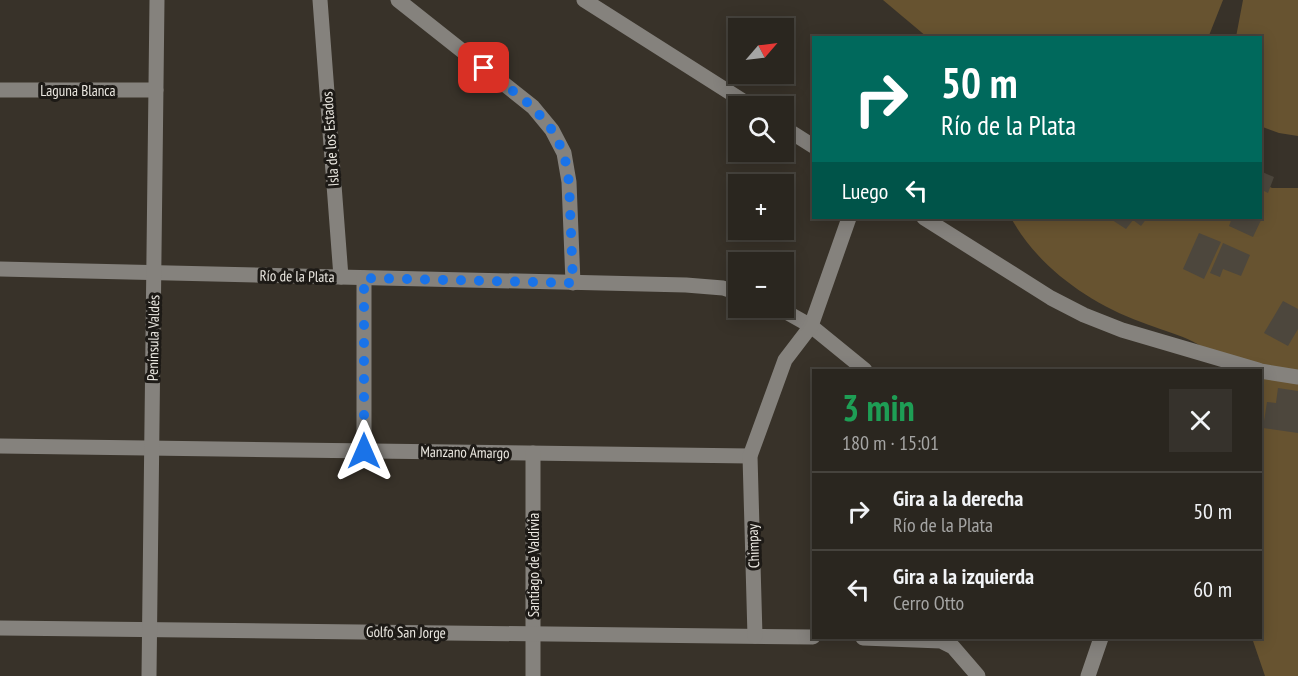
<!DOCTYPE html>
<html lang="es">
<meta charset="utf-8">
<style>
:root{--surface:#2a261f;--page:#36322c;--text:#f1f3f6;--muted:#a5a5a4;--line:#46433d}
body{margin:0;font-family:"PT Sans Narrow",sans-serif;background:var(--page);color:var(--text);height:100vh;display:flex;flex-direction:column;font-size:22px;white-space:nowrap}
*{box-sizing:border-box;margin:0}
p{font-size:20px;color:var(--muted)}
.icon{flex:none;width:33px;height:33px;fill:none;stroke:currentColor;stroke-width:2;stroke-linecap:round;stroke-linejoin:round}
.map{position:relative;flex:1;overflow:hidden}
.sheet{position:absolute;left:812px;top:369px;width:450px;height:270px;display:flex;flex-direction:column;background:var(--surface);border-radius:0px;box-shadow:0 3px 15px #0003,0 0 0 2px var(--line)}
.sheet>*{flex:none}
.guide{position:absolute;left:812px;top:36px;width:450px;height:183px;border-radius:0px;box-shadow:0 3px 15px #0003,0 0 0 2px var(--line);background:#00695c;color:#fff;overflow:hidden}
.needle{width:39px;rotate:62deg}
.tools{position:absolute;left:728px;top:18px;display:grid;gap:12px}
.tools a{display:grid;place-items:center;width:66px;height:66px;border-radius:0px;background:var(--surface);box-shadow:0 3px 15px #0003,0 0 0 2px var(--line);font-size:30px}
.pin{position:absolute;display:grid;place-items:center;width:51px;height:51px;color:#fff;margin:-26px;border-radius:12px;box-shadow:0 3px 9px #0006}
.me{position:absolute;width:66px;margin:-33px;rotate:0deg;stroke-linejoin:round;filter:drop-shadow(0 0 4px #0008)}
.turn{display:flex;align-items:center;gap:21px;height:126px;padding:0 30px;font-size:27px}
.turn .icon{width:78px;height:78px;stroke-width:2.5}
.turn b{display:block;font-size:42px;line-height:51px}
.then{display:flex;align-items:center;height:57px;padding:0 30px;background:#0003;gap:12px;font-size:22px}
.round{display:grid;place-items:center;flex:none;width:63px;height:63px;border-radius:0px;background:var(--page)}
.head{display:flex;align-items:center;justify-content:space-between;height:102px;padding:0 30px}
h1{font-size:36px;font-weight:800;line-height:45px;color:#1e9e55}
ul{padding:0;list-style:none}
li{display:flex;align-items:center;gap:18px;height:78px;padding:0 30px;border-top:2px solid var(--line)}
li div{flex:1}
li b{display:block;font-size:22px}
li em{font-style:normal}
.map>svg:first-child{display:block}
.green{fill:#675330}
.building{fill:#4d473d}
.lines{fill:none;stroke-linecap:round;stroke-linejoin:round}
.minor{stroke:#85827d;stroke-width:15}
.route{stroke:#1a73e8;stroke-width:10;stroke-dasharray:0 18}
.labels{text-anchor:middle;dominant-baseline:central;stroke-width:6;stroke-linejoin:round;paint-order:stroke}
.street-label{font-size:15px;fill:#eae7e0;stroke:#1d1a16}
</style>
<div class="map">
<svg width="1298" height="676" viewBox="0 0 1298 676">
<rect width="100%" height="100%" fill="#383229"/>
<g class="green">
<path d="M883,0H1223L1208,38L927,37Z"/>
<path d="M1243,0H1298V136L1279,133L1260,126V38L1236,37Z"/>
<path d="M1260,182L1272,188H1298V676H1265L1252,638H1260V477C1265,443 1260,406 1260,370H1227C1202,338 1177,336 1141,322C1089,303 1038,267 1011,218H1260Z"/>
</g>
<g class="building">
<path d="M1260,171L1274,177L1268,193L1262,190L1260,196Z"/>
<path d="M1109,218H1147L1141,226L1133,220L1126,229Z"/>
<path d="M1232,218H1262L1253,237L1229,226Z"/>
<path d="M1199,233L1221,242L1204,279L1183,269Z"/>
<path d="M1223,243L1250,255L1241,276L1223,269L1220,277L1210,273Z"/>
<path d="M1283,301L1298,309V329L1288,346L1264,333Z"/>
<path d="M1278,388L1298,391V433L1263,428L1267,402L1276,403Z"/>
</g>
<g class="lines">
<g class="minor">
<path d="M320,0L341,277"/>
<path d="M398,0L533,107L552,130L564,153L569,182L573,283"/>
<path d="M584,0L751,106"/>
<path d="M0,90H156"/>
<path d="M783,127L813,146"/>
<path d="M924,218L1051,298L1084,315L1122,330L1258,370"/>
<path d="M0,269L686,285L723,288L738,293"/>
<path d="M364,278V451"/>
<path d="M779,308L811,326L865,370"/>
<path d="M1260,371L1298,377"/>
<path d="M0,446L750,456"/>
<path d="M533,453V676"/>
<path d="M0,628L813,637"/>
<path d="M755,636L750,456L785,360L811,326L849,218"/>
<path d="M863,638L941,641L953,647L978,676"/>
<path d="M149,676L157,0"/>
<path d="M1088,676L1101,638"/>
</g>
</g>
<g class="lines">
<path class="route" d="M364,451V278L573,283L569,182L564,153L552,130L533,107L484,68"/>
</g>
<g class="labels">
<g class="street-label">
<text x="78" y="90">Laguna Blanca</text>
<text transform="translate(330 139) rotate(-94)">Isla de los Estados</text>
<text transform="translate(297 276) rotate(1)">Río de la Plata</text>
<text transform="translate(153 338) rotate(-89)">Península Valdés</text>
<text transform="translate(465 452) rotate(1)">Manzano Amargo</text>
<text transform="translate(753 546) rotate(-92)">Chimpay</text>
<text transform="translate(533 565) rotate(-90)">Santiago de Valdivia</text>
<text transform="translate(406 632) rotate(1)">Golfo San Jorge</text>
</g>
</g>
</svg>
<div class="tools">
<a><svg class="needle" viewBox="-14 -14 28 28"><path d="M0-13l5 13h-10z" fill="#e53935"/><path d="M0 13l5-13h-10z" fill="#a5a5a4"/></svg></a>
<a><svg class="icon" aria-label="search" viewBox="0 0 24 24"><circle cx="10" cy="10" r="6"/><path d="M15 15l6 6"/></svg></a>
<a>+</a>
<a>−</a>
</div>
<div class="pin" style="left:484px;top:68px;background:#d93025"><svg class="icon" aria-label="arrive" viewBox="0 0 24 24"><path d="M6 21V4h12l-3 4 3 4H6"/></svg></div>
<svg class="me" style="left:364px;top:451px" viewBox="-20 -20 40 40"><path d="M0-17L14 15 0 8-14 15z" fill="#1a73e8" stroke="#fff" stroke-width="4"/></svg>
<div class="guide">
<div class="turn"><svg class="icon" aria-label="right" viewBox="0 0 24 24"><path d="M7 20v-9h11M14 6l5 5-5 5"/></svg><div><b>50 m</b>Río de la Plata</div></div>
<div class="then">Luego<svg class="icon" aria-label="left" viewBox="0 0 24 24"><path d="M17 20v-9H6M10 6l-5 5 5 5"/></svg></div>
</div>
<section class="sheet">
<div class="head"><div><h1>3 min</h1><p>180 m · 15:01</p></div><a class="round"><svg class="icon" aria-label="close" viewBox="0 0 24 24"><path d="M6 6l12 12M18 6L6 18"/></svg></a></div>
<ul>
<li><svg class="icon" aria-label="right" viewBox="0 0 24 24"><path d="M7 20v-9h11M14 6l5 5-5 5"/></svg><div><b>Gira a la derecha</b><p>Río de la Plata</p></div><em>50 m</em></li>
<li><svg class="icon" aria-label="left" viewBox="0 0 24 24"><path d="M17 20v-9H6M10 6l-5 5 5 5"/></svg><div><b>Gira a la izquierda</b><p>Cerro Otto</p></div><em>60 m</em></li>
</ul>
</section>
</div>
